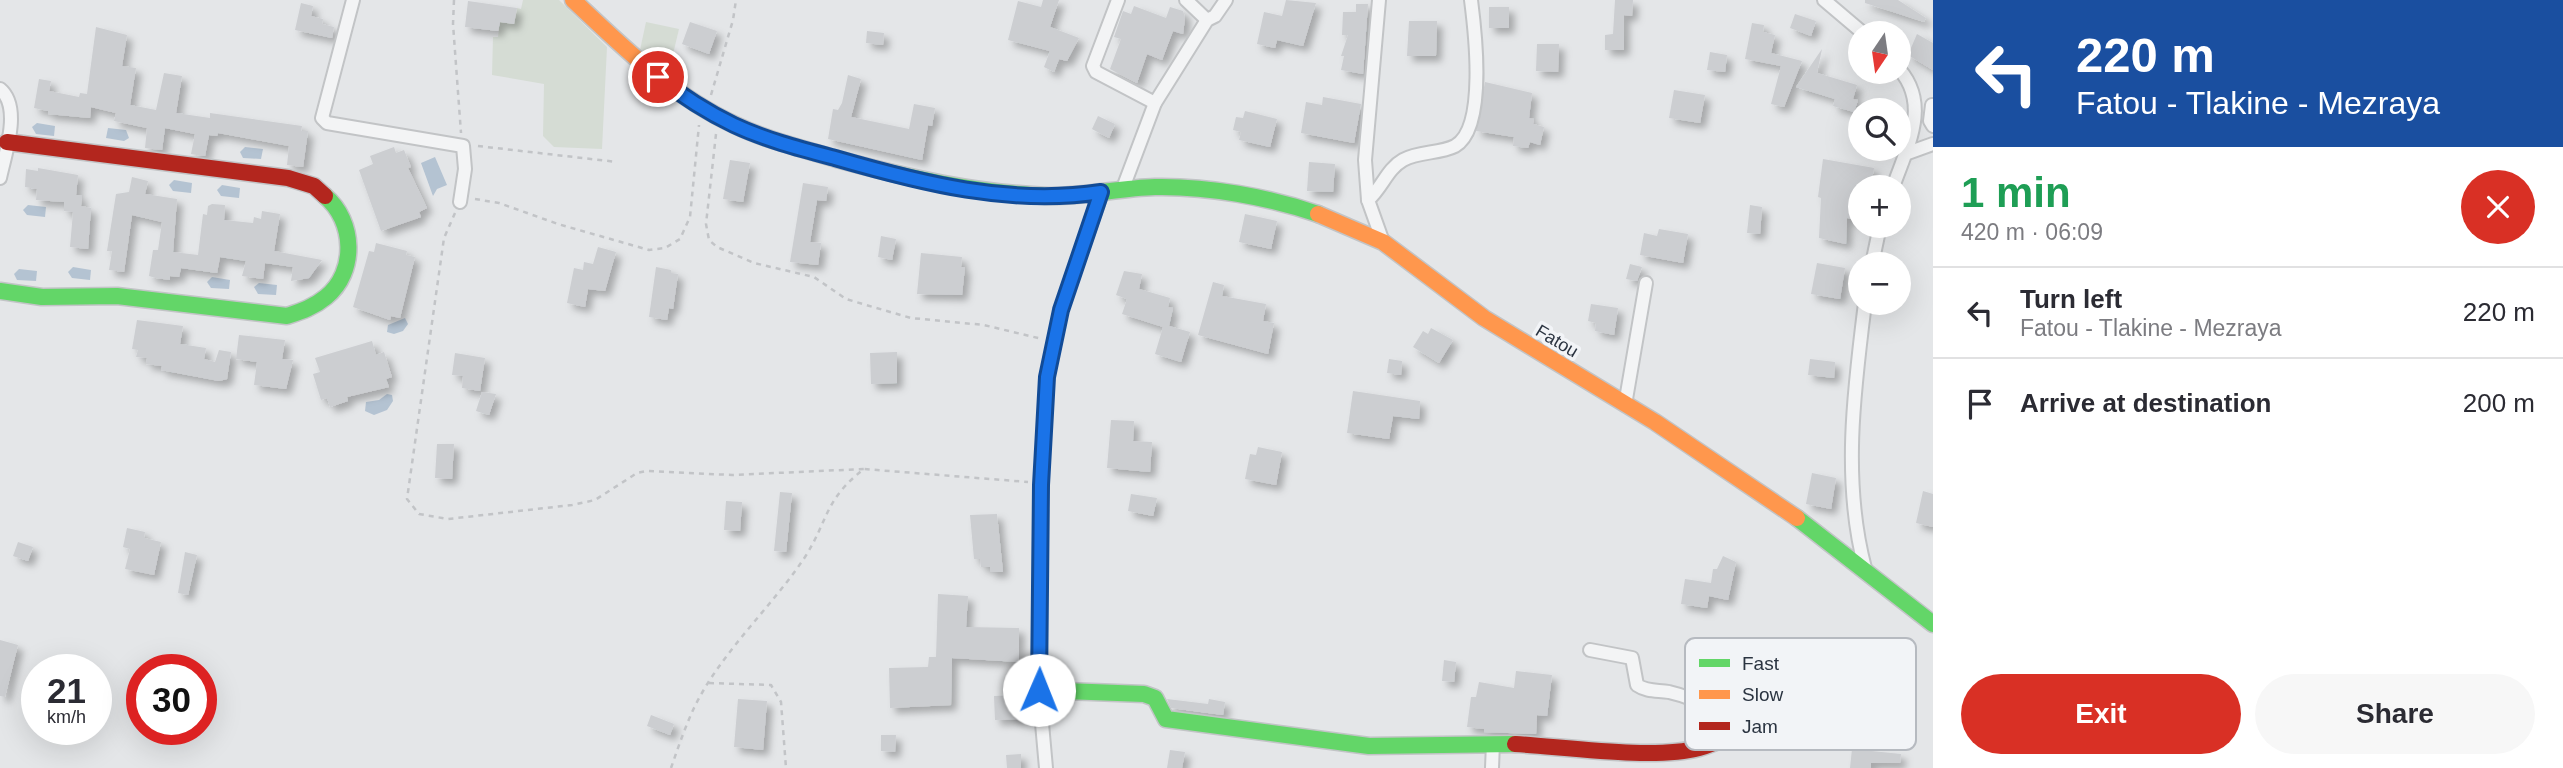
<!DOCTYPE html>
<meta charset="utf-8">
<style>
:root{--surface:#fff;--page:#f7f7f7;--text:#2b2b33;--muted:#7c7c81;--line:#e1e1e2;--accent:#d93025}
body{margin:0;font-family:Arial,sans-serif;background:var(--page);color:var(--text);height:100vh;display:flex;flex-direction:column;font-size:26px;white-space:nowrap}
*{box-sizing:border-box;margin:0}
p{font-size:23px;color:var(--muted)}
.icon{flex:none;width:38px;height:38px;fill:none;stroke:currentColor;stroke-width:2;stroke-linecap:round;stroke-linejoin:round}
.map{position:relative;flex:1;overflow:hidden}
.side{display:flex;flex-direction:column;background:var(--surface);width:630px}
.side>*{flex:none}
.top-card{background:#1a4fa0;color:#fff;overflow:hidden}
.needle{width:46px;rotate:193deg}
.buttons{position:absolute;left:1848px;top:21px;display:grid;gap:14px}
.buttons a{display:grid;place-items:center;width:63px;height:63px;border-radius:50%;background:var(--surface);box-shadow:0 7px 28px #0002;font-size:35px}
.speed{position:absolute;left:21px;top:654px;display:flex;gap:14px;font-size:35px;font-weight:700;text-align:center}
.speed>*{display:grid;place-content:center;width:91px;height:91px;border-radius:50%;background:var(--surface);box-shadow:0 7px 28px #0002;line-height:1}
.speed small{font-size:18px;font-weight:400}
.speed .limit{border:10px solid #d22;background:#fff;color:#111}
.pin{position:absolute;display:grid;place-items:center;width:60px;height:60px;color:#fff;margin:-30px;border:4px solid #fff;border-radius:50%;box-shadow:0 2px 7px #0007}
.me{position:absolute;width:77px;margin:-38px;rotate:1deg;stroke-linejoin:round;filter:drop-shadow(0 0 5px #0008)}
.turn{display:flex;align-items:center;gap:24px;height:147px;padding:0 28px;font-size:32px}
.turn .icon{width:91px;height:91px;stroke-width:2.5}
.turn b{display:block;font-size:49px;line-height:60px}
.round{display:grid;place-items:center;flex:none;width:74px;height:74px;border-radius:37px;background:var(--page)}
.overview{display:flex;align-items:center;justify-content:space-between;height:119px;padding:0 28px}
h1{font-size:42px;font-weight:800;line-height:52px;color:#1e9e55}
.button{display:flex;gap:14px;margin-top:auto;padding:14px 28px}
.button a{flex:1;height:80px;border-radius:42px;background:var(--accent);color:#fff;font-size:28px;font-weight:800;line-height:80px;text-align:center}
.button a+a{background:var(--page);color:var(--text)}
ul{padding:0;list-style:none}
li{display:flex;align-items:center;gap:21px;height:91px;padding:0 28px;border-top:2px solid var(--line)}
li div{flex:1}
li b{display:block;font-size:26px}
li em{font-style:normal}
main{display:flex;flex:1;min-height:0}
.map>svg:first-child{display:block}
.green{fill:#d5dcd4}
.water{fill:#b4c3d2}
.building{fill:#ccced1;filter:url(#shadow)}
.lines{fill:none;stroke-linecap:round;stroke-linejoin:round}
.street-casing{stroke:#c2c4c6;stroke-width:16}
.fast-casing{stroke:#c2c4c6;stroke-width:19}
.slow-casing{stroke:#c2c4c6;stroke-width:19}
.jam-casing{stroke:#c2c4c6;stroke-width:19}
.path{stroke:#c2c4c7;stroke-width:2.5;stroke-dasharray:5 5;stroke-linecap:butt}
.street{stroke:#f3f4f5;stroke-width:12}
.fast{stroke:#63d668;stroke-width:16}
.slow{stroke:#ff974d;stroke-width:16}
.jam{stroke:#b3261e;stroke-width:16}
.route-casing{stroke:#114b97;stroke-width:18}
.route{stroke:#1a73e8;stroke-width:12}
.labels{text-anchor:middle;dominant-baseline:central;stroke-width:7;stroke-linejoin:round;paint-order:stroke}
.street-label{font-size:18px;fill:#2b3441;stroke:#f2f4f7}
.key{fill:#f2f4f7;stroke:#b6bac0;stroke-width:2}
.key-label{font-size:19px;fill:#2b3441}
</style>
<main>
<div class="map">
<svg width="1933" height="768" viewBox="0 0 1933 768">
<defs>
<filter id="shadow"><feDropShadow dx="5.5" dy="5.5" stdDeviation="3.5" flood-color="#0004"/></filter>
</defs>
<rect width="100%" height="100%" fill="#e4e6e8"/>
<g class="green">
<path d="M523,0H559L607,47L602,149L554,147L543,136L544,84L492,75L493,37H498L500,22L514,24L517,8L521,9Z"/>
<path d="M646,22L679,29L668,75L640,50Z"/>
</g>
<g class="water">
<path d="M37,123L55,126L54,136L36,134L32,127Z"/>
<path d="M108,128L126,130L129,138L124,141L106,138Z"/>
<path d="M245,147L263,149L261,159L243,158L240,152Z"/>
<path d="M435,157L447,185L437,189L433,196L421,163Z"/>
<path d="M174,180L192,183L191,193L173,191L169,185Z"/>
<path d="M222,185L240,188L239,198L221,196L217,190Z"/>
<path d="M28,205L46,207L45,217L27,215L23,210Z"/>
<path d="M73,267L91,270L90,280L72,278L68,272Z"/>
<path d="M19,269L37,271L36,281L17,280L14,274Z"/>
<path d="M212,277L230,280L229,289L211,288L207,282Z"/>
<path d="M259,283L277,285L276,295L258,294L254,287Z"/>
<path d="M405,318L408,324L403,331L394,334L387,332L388,325Z"/>
<path d="M387,394L392,395L393,401L387,410L374,415L365,411L366,402L379,400Z"/>
</g>
<g class="building">
<path d="M1043,0H1059L1050,27L1079,38L1067,61L1059,59L1054,72L1044,67L1050,51L1008,40L1018,1L1041,7Z"/>
<path d="M1286,0L1316,3L1303,46L1277,40L1275,48L1257,44L1264,12L1282,16Z"/>
<path d="M1615,0H1633L1632,16L1624,15V50H1605V35L1613,34Z"/>
<path d="M1865,0H1898L1926,18L1924,22L1865,3Z"/>
<path d="M468,1L517,8L514,24L500,22L498,31L465,27Z"/>
<path d="M301,3L313,6L311,16L323,19L322,24L334,27L332,38L295,30Z"/>
<path d="M1356,4H1368L1363,74L1341,70L1344,56H1341L1348,35H1342L1343,12H1356Z"/>
<path d="M1134,6L1166,18L1170,7L1183,11L1185,18L1183,34L1173,31L1162,60L1147,54L1137,83L1110,69L1121,39L1114,37L1123,11L1131,14Z"/>
<rect x="1489" y="7" width="20" height="21"/>
<path d="M1795,14L1816,21L1811,36L1790,28Z"/>
<path d="M1409,21H1437L1436,56H1407Z"/>
<path d="M690,22L717,31L709,54L682,44Z"/>
<path d="M1752,23L1764,25L1763,32L1775,35L1771,53L1802,61L1784,107L1771,104L1781,66L1745,59Z"/>
<path d="M96,27L127,35L122,66L136,68L130,105L156,110L164,73L182,76L176,113L210,118V113L302,126L301,131H308L303,167L287,165L289,146L218,133L217,136L209,135L205,156L197,155L191,154L195,134L165,128L162,150L145,148L147,128L114,121L116,113L91,107L90,118L48,114V111L34,108L39,79L51,81L49,91L79,97L80,93L87,94Z"/>
<path d="M867,31L884,33L883,45L866,43Z"/>
<path d="M1917,34L1933,43V70L1908,55Z"/>
<path d="M1537,44H1559L1558,72L1536,71Z"/>
<path d="M1822,49L1817,73L1857,85L1853,99L1858,100L1854,112L1833,106L1835,99L1796,87Z"/>
<path d="M1710,52L1727,55L1725,72L1707,70Z"/>
<path d="M848,75L861,79L851,117L909,129L914,104L935,108L932,126L928,125L922,160L828,139L833,109L838,110L842,103Z"/>
<path d="M1485,82L1532,93L1529,118L1534,119L1533,124L1544,127L1540,145L1530,142L1528,148L1513,146L1514,137L1476,131Z"/>
<path d="M1674,90L1705,95L1700,123L1669,118Z"/>
<path d="M1323,97L1361,104L1354,143L1301,133L1306,102L1322,105Z"/>
<path d="M1245,111L1277,119L1270,147L1239,140L1241,132L1233,130L1236,117L1243,118Z"/>
<path d="M1098,116L1115,124L1109,138L1092,129Z"/>
<path d="M394,147L396,153L404,150L411,167L408,168L427,208L419,212L421,217L381,231L359,170L373,164L370,156Z"/>
<path d="M1823,159L1874,168L1871,187H1860V220L1847,218L1846,244L1819,238L1821,198L1818,197Z"/>
<path d="M730,160L750,163L743,202L723,199Z"/>
<path d="M1309,162L1335,164L1333,192L1307,191Z"/>
<path d="M38,168L78,175L76,195H82L81,206L91,208L88,249L70,247L73,212L64,211V202L36,200L37,189L25,187L26,169L38,171Z"/>
<path d="M132,177L148,181L145,194L177,199L173,252L198,255L203,214L207,215L208,206L212,204L225,205L224,220L253,223L254,217L261,219L262,211L280,214L274,251L322,260L309,278L291,281L293,267L265,263L263,279L242,276L246,261L220,257L217,273L181,268L179,277L170,276V280L156,278L149,276L153,250H158L162,222L132,215L124,272L109,270L112,251H107L116,194L129,192Z"/>
<path d="M803,183L828,187L826,201L817,200L810,242L821,243L818,265L790,262Z"/>
<path d="M1750,205L1762,207L1760,234L1747,233Z"/>
<path d="M1245,214L1277,221L1271,249L1239,242Z"/>
<path d="M1659,229L1688,234L1683,263L1640,255L1644,233L1657,236Z"/>
<path d="M881,236L896,239L892,260L878,257Z"/>
<path d="M376,243L407,251L406,255L415,257L400,318L391,316L390,320L353,307L369,251L374,252Z"/>
<path d="M598,247L616,252L605,291L588,289L585,307L567,303L574,268L583,270L584,262L593,264Z"/>
<path d="M921,253L962,257L961,267H965L962,295L917,294Z"/>
<path d="M1817,263L1845,268L1840,299L1811,294Z"/>
<path d="M1630,264L1642,267L1637,281L1626,279Z"/>
<path d="M656,267L671,270V273L678,274L673,309L669,308L667,320L649,317Z"/>
<path d="M1124,271L1142,274L1139,289L1170,298L1168,307L1173,308L1169,326L1190,332L1181,362L1155,354L1163,327L1122,314L1127,299L1116,295Z"/>
<path d="M1213,282L1224,285L1222,296L1266,304L1263,321L1274,323L1268,354L1198,335Z"/>
<path d="M1591,304L1618,308L1614,335L1595,331L1596,323L1588,321Z"/>
<path d="M137,320L183,326L180,344L206,348L204,359L215,362L219,350L231,352L227,379L219,381L161,370L162,366L146,364L147,358L136,357L138,350L132,349Z"/>
<path d="M1431,328L1453,340L1439,363L1413,347L1423,331L1428,334Z"/>
<path d="M239,335L285,340L282,359L293,360L286,389L254,385L257,362L236,359Z"/>
<path d="M372,341L376,355L384,352L392,377L386,379L389,387L347,397L348,401L330,407L327,398L321,400L313,374L320,372L315,358Z"/>
<path d="M897,352V383L871,384L870,353Z"/>
<path d="M455,353L485,358L480,391L462,388L463,376L452,375Z"/>
<path d="M1389,359L1402,361L1401,375L1387,373Z"/>
<path d="M1810,359L1835,362L1834,378L1808,375Z"/>
<path d="M1353,391L1420,401L1419,419L1393,416L1389,439L1347,433Z"/>
<path d="M482,392L496,394L489,415L476,411Z"/>
<path d="M1111,420L1134,421L1133,441L1152,442L1150,472L1107,468Z"/>
<path d="M437,444H454L452,479L435,478Z"/>
<path d="M1258,447L1282,452L1276,485L1245,479L1250,454L1256,455Z"/>
<path d="M1812,473L1836,478L1831,509L1806,504Z"/>
<path d="M1923,491L1933,494V527L1916,523Z"/>
<path d="M780,492L792,493L786,552L774,551Z"/>
<path d="M1131,494L1157,498L1153,516L1128,511Z"/>
<path d="M726,501L742,502L740,531L724,530Z"/>
<path d="M997,514L1003,572H990V567H981L980,559H974L970,515Z"/>
<path d="M127,528L145,532L144,538L161,542L154,575L125,569L130,549L123,547Z"/>
<path d="M18,542L33,547L28,561L13,556Z"/>
<path d="M185,552L197,555L188,595L178,593Z"/>
<path d="M1723,556L1736,562L1728,600L1709,596L1707,608L1681,604L1685,579L1711,583L1713,569H1717Z"/>
<path d="M938,594L968,596L966,627L1019,628V662L952,658L951,705L890,708L889,668L928,667L929,657H936Z"/>
<path d="M0,640L18,645L5,697L0,696Z"/>
<path d="M1444,660L1456,662L1454,682L1442,681Z"/>
<path d="M1516,671L1552,675L1547,716L1537,715L1536,734L1484,732V729L1467,727L1471,697H1476L1479,682L1514,688Z"/>
<path d="M1020,695L1022,719L995,720L994,696Z"/>
<path d="M738,699L767,701L763,750L734,747Z"/>
<path d="M1167,699L1208,704L1209,699L1225,702L1223,715L1171,708Z"/>
<path d="M651,715L674,724L670,735L647,726Z"/>
<path d="M881,735H896L895,752L881,751Z"/>
<path d="M1852,749L1901,754L1900,763H1871V768H1850Z"/>
<path d="M1170,750L1185,752L1182,768H1167Z"/>
<path d="M1021,754V768H1007L1006,755Z"/>
</g>
<g class="lines">
<defs>
<g id="street">
<path d="M353,0L322,118L327,123L463,146L465,169L460,202"/>
<path d="M1118,0L1093,66L1096,72L1155,103"/>
<path d="M1186,0L1207,20"/>
<path d="M1824,0L1863,33"/>
<path d="M0,89C22,107 5,154 0,178"/>
<path d="M1932,105L1930,121L1933,126"/>
<path d="M1905,154L1933,144"/>
<path d="M1893,187C1907,147 1931,105 1899,69"/>
<path d="M1123,188L1155,103L1207,20L1215,16L1226,0"/>
<path d="M1368,200L1365,160L1379,0"/>
<path d="M1383,242L1368,200C1382,188 1387,169 1403,160C1419,151 1439,154 1455,146C1487,128 1475,31 1471,0"/>
<path d="M1872,264L1880,226"/>
<path d="M1865,303C1854,390 1842,482 1865,568"/>
<path d="M1625,405L1646,283"/>
<path d="M1590,650L1632,658L1637,685C1647,692 1658,690 1669,692C1703,700 1712,710 1734,734"/>
<path d="M1046,768L1039,690L1041,485L1047,377L1061,310L1102,192"/>
<path d="M1492,768L1493,743"/>
</g>
<g id="fast">
<path d="M837,159C908,178 975,193 1048,196C1083,197 1119,188 1155,187C1208,186 1268,197 1318,214"/>
<path d="M0,291L42,297L117,296L287,316C302,311 314,307 326,297C357,272 355,221 325,196"/>
<path d="M1797,518L1933,624"/>
<path d="M1039,690L1144,694L1155,698L1166,719L1369,746L1515,744"/>
<path d="M1775,720L1862,715L1873,722L1878,735"/>
</g>
<g id="slow">
<path d="M573,0C623,47 672,96 735,125C766,140 804,149 837,159"/>
<path d="M1318,214L1383,242L1484,318L1655,422L1797,518"/>
</g>
<g id="jam">
<path d="M7,142L288,178L314,186L325,196"/>
<path d="M1515,744C1565,747 1654,760 1699,748C1726,741 1748,722 1775,720"/>
</g>
</defs>
<use href="#street" class="street-casing"/>
<use href="#fast" class="fast-casing"/>
<use href="#slow" class="slow-casing"/>
<use href="#jam" class="jam-casing"/>
<g class="path">
<path d="M454,0L453,24L461,133"/>
<path d="M711,95L733,20L736,0"/>
<path d="M716,134L706,224L709,240L717,247L754,263L814,277L846,299L873,307L911,318L984,325L1042,339"/>
<path d="M478,146L617,162"/>
<path d="M475,199L499,203L558,224L649,250L665,248L680,239L690,217L699,125"/>
<path d="M455,213L444,238L407,499L419,514L448,519L572,505L595,500L637,473L647,471L732,475L864,469"/>
<path d="M709,683L771,685L781,702L786,768"/>
<path d="M671,768C678,748 685,727 694,708C721,652 771,608 805,557C829,519 824,500 864,469L1028,482"/>
</g>
<use href="#street" class="street"/>
<use href="#fast" class="fast"/>
<use href="#slow" class="slow"/>
<use href="#jam" class="jam"/>
</g>
<g class="lines">
<defs>
<path id="route" d="M658,77C682,96 707,112 734,125C766,140 801,149 835,158C921,183 1011,206 1101,192L1061,310L1047,377L1041,485L1039,690"/>
</defs>
<use href="#route" class="route-casing"/>
<use href="#route" class="route"/>
</g>
<g class="labels">
<g class="street-label">
<text transform="translate(1557 341) rotate(31)">Fatou</text>
</g>
</g>
<rect x="1685" y="638" width="231" height="112" rx="10" class="key"/>
<rect x="1699" y="659" width="31" height="8" fill="#63d668"/>
<rect x="1699" y="690" width="31" height="9" fill="#ff974d"/>
<rect x="1699" y="722" width="31" height="8" fill="#b3261e"/>
<g class="key-label">
<text x="1742" y="670">Fast</text>
<text x="1742" y="701">Slow</text>
<text x="1742" y="733">Jam</text>
</g>
</svg>
<div class="buttons">
<a><svg class="needle" viewBox="-14 -14 28 28"><path d="M0-13l5 13h-10z" fill="#e53935"/><path d="M0 13l5-13h-10z" fill="#7c7c81"/></svg></a>
<a><svg class="icon" aria-label="search" viewBox="0 0 24 24"><circle cx="10" cy="10" r="6"/><path d="M15 15l6 6"/></svg></a>
<a>+</a>
<a>−</a>
</div>
<div class="speed"><div>21<small>km/h</small></div><div class="limit">30</div></div>
<div class="pin" style="left:658px;top:77px;background:#d93025"><svg class="icon" aria-label="arrive" viewBox="0 0 24 24"><path d="M6 21V4h12l-3 4 3 4H6"/></svg></div>
<svg class="me" style="left:1039px;top:690px" viewBox="-20 -20 40 40"><circle r="19" fill="#fff"/><path d="M0-13L10 11 0 6-10 11z" fill="#1a73e8"/></svg>
</div>
<section class="side">
<div class="top-card">
<div class="turn"><svg class="icon" aria-label="left" viewBox="0 0 24 24"><path d="M17 20v-9H6M10 6l-5 5 5 5"/></svg><div><b>220 m</b>Fatou - Tlakine - Mezraya</div></div>
</div>
<div class="overview"><div><h1>1 min</h1><p>420 m · 06:09</p></div><a class="round" style="background:#d93025;color:#fff"><svg class="icon" aria-label="close" viewBox="0 0 24 24"><path d="M6 6l12 12M18 6L6 18"/></svg></a></div>
<ul>
<li><svg class="icon" aria-label="left" viewBox="0 0 24 24"><path d="M17 20v-9H6M10 6l-5 5 5 5"/></svg><div><b>Turn left</b><p>Fatou - Tlakine - Mezraya</p></div><em>220 m</em></li>
<li><svg class="icon" aria-label="arrive" viewBox="0 0 24 24"><path d="M6 21V4h12l-3 4 3 4H6"/></svg><div><b>Arrive at destination</b></div><em>200 m</em></li>
</ul>
<div class="button"><a>Exit</a><a>Share</a></div>
</section>
</main>
